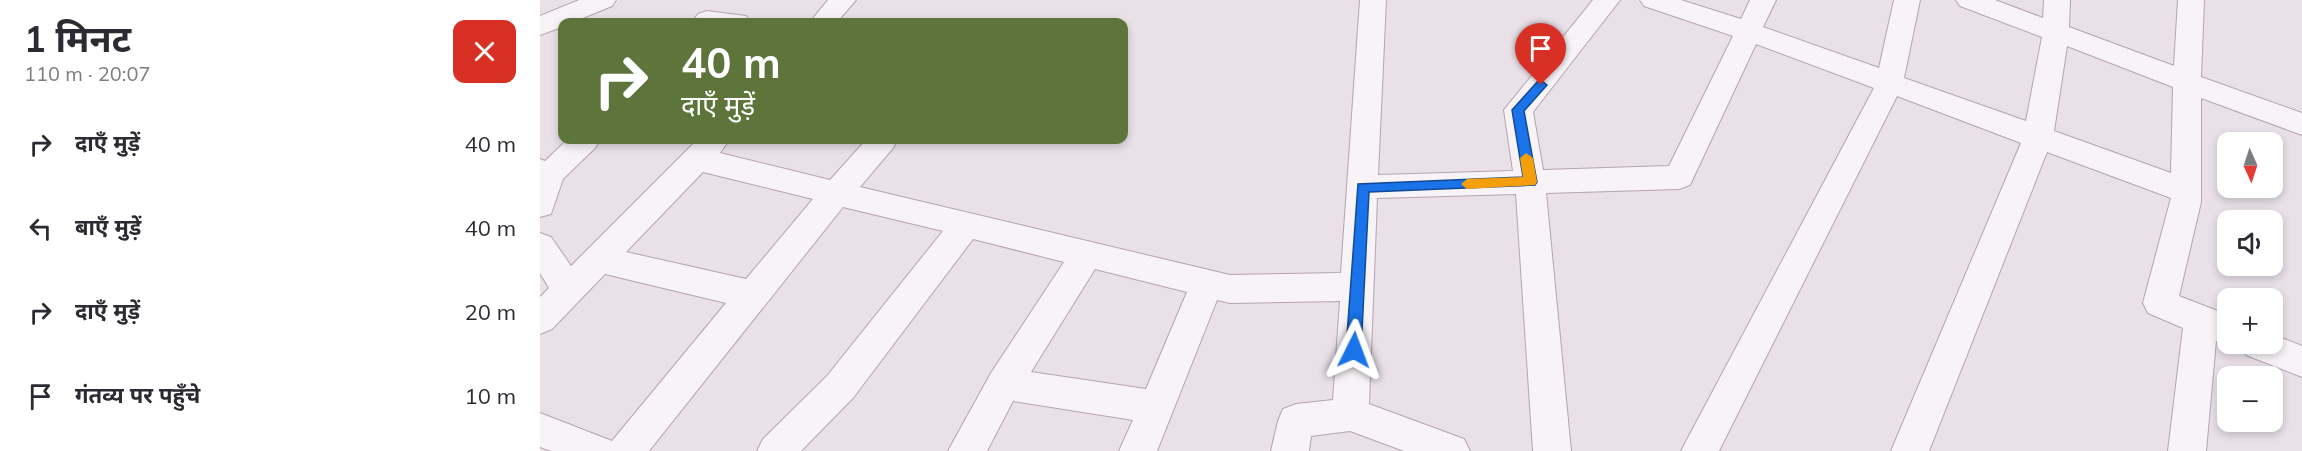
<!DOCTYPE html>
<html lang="hi">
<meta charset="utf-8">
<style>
:root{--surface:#fff;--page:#f2f2f3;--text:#2b2b33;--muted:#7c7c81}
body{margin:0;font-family:Mulish,"Noto Sans Devanagari",sans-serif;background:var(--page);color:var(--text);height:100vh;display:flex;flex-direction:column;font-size:22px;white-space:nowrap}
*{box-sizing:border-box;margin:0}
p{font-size:20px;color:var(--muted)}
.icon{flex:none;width:33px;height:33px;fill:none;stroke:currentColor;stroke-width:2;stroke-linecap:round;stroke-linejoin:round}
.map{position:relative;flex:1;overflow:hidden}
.drawer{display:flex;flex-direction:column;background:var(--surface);width:540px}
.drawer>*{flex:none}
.banner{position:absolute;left:18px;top:18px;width:570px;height:126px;border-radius:12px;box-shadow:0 3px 9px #0003;background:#5d753a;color:#fff;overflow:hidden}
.needle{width:39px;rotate:177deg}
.fabs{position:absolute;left:1677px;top:132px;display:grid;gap:12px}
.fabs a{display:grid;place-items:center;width:66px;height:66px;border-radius:12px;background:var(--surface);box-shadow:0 3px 9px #0003;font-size:30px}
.pin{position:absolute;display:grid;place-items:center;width:51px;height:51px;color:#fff;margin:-62px -26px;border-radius:50% 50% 50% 0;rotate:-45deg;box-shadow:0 0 6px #0007}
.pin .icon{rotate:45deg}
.me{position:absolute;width:66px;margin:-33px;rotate:3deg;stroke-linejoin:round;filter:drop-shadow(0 0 4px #0008)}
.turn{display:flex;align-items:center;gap:21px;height:126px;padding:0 24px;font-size:27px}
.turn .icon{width:78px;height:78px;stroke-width:2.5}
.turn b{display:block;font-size:42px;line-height:51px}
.round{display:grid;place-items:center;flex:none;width:63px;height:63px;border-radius:12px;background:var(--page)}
.overview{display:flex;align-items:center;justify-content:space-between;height:102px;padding:0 24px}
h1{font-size:36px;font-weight:700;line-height:45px}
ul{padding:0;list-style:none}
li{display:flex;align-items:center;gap:18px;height:84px;padding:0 24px}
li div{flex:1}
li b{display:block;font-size:22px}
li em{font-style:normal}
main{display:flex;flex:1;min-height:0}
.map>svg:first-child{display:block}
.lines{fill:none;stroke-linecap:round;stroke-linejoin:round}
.minor-casing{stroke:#b3a5b1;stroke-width:2}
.minor{fill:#f7f3f6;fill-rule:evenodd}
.route{fill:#1a73e8;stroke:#114b97;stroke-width:1.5}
.slow{fill:#f59e0b}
</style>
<main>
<section class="drawer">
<div class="overview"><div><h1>1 मिनट</h1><p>110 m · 20:07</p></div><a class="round" style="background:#d93025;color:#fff"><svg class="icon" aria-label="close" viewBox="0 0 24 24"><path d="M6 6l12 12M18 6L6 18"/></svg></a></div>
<ul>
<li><svg class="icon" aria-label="right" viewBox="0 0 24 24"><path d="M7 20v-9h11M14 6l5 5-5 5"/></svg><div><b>दाएँ मुड़ें</b></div><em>40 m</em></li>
<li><svg class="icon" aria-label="left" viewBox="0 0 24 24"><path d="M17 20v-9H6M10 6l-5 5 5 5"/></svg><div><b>बाएँ मुड़ें</b></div><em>40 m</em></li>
<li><svg class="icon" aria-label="right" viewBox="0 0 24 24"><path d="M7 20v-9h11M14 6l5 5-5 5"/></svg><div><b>दाएँ मुड़ें</b></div><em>20 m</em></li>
<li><svg class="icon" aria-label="arrive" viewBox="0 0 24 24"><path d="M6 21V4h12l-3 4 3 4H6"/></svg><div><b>गंतव्य पर पहुँचे</b></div><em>10 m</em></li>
</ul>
</section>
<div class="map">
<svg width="1762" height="451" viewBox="0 0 1762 451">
<rect width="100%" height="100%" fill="#e9e0e8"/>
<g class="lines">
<defs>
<g id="minor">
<path d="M39,0H76L72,6L33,22H22V27L0,35V16Z"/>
<path d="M288,0H316L297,22H270Z"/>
<path d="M820,0H846L838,175L973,171L964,110L1053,0H1080L993,112L1003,170L1129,166L1193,36L1104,6L1100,0H1141L1201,19L1210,0H1236L1223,27L1339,68L1354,0H1380L1364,78L1486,121L1502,37L1420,6L1416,0H1455L1503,18L1504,0H1530L1529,27L1634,66L1638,0H1664L1661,77L1762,113V135L1661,98V202L1639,296L1688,315V344H1694L1688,346L1676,341L1666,451H1628L1643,328L1608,313L1603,303L1631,198L1507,152L1389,451H1351L1481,143L1357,96L1179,451H1141L1334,88L1216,44L1150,185L1139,189L1006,193L1031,451H993L976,194L837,198L829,404L924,439L930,451H864L810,431L771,436L769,451H731L738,421L743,409L756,404L793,400L800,301L690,303L677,300L617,451H579L593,420L473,401L447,451H408L451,373L524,262L433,239L313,398L261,451H217L223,439L287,376L403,231L303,207L109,451H11L0,447V413L72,441L186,303L65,274L12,329L0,334V297L9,288L0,273V233L11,237L31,266L157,140H189L180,153L290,180L326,140H357L353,148L320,187L690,275L801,273ZM1527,46L1633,87L1631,173L1514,131ZM163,172L273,199L206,279L86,252ZM555,269L647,292L606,389L491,372Z"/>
<path d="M167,11L206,16L210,22H152L158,14Z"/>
<path d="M27,140H60L55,148L23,179L11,214L0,217V159L5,161Z"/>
<path d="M1732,334L1762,346V377L1706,355L1701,344H1732Z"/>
</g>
</defs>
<use href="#minor" class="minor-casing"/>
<use href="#minor" class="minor"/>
</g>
<path class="route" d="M1001,80L1007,85L984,111L997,182L995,185L829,192L821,350L819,355L814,357L808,355L806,350L818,184L983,177L972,110L997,82Z"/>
<path class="slow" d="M986,153L993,158L997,182L995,185L927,189L921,184L927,179L983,177L980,158Z"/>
</svg>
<div class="fabs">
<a><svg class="needle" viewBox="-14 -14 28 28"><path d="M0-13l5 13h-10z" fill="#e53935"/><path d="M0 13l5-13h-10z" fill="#7c7c81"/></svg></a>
<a><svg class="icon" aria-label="sound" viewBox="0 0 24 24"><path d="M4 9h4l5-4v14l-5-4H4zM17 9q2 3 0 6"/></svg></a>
<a>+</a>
<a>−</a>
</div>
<div class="pin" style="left:1001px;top:85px;background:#d93025"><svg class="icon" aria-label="arrive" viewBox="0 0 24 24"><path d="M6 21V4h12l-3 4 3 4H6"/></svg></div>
<svg class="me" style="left:814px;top:350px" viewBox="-20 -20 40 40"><path d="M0-17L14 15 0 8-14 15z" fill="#1a73e8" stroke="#fff" stroke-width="4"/></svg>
<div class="banner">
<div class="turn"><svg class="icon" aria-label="right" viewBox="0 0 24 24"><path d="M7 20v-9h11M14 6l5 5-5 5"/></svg><div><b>40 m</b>दाएँ मुड़ें</div></div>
</div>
</div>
</main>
